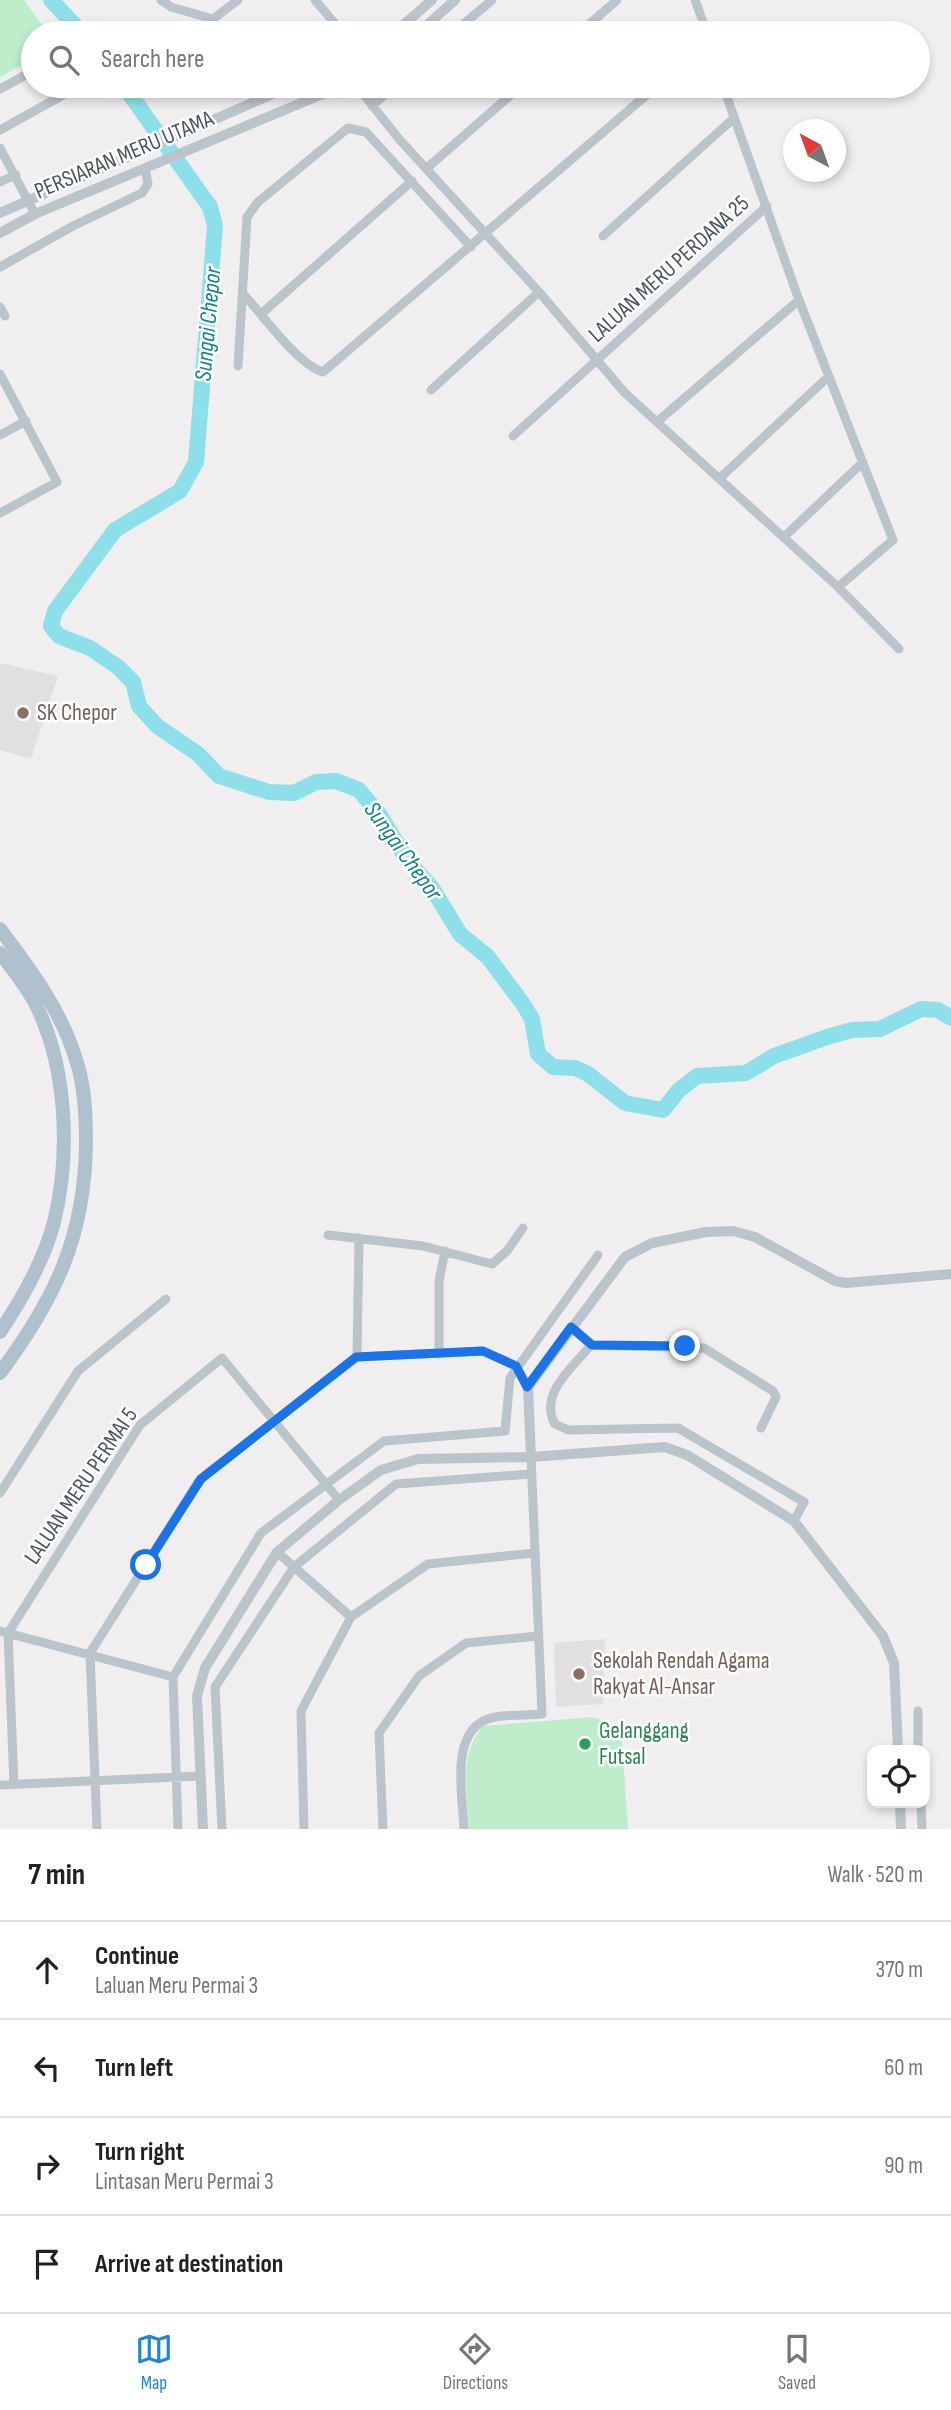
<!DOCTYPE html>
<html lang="en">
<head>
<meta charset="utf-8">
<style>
  :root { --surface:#fff; --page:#f6f6f6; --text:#222; --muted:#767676; --line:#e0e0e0; --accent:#1f85da }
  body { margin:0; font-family:"Sofia Sans Condensed",sans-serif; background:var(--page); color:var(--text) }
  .controls { position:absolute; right:21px; bottom:21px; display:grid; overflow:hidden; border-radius:14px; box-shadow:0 4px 10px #0003 }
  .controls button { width:63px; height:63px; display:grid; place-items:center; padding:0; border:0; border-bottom:2px solid var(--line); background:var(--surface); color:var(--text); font:35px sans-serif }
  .compass { position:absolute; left:783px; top:119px; width:63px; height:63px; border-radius:50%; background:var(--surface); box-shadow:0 4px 10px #0003; rotate:319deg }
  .stop { position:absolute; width:21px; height:21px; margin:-16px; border:5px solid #1a73e8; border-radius:50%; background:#fff }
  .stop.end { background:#1a73e8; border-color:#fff; box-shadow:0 2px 7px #0008 }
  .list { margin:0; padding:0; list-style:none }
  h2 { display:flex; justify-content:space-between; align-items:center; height:91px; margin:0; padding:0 28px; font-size:30px }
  h2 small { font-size:23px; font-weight:400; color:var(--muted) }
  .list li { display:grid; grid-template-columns:46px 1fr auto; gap:21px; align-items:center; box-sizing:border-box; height:98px; padding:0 28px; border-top:2px solid var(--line) }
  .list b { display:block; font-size:26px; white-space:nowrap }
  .list p { margin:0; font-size:23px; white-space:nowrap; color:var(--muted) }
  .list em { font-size:23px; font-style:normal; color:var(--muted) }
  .icon { flex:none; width:38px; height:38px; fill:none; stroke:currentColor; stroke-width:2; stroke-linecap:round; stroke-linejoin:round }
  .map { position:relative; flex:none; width:951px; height:1829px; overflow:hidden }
  .search { position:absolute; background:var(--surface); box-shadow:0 4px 10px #0003; left:21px; right:21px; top:21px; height:77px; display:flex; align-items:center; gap:18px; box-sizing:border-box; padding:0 24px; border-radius:38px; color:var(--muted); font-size:26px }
  .sheet { height:483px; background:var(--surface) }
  nav { display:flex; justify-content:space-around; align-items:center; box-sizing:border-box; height:98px; border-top:2px solid var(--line); background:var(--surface); font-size:19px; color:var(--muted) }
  nav a { display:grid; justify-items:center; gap:4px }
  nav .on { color:var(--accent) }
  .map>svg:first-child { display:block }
  .education { fill:#e2dfe0 }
  .green { fill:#beedcb }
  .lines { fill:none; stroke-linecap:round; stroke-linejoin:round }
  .river { stroke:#8de0e9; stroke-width:16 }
  .minor { stroke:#bac4cb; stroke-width:9 }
  .tertiary { stroke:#bac4cb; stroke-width:10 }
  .primary { stroke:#afc1cc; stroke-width:14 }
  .route { stroke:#1a73e8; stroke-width:9 }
  .education-dot { fill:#8d6e63; stroke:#fff; stroke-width:2.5 }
  .leisure-dot { fill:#2e9e5b; stroke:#fff; stroke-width:2.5 }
  .labels { text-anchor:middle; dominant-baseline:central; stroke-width:5; stroke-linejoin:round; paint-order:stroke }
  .street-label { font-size:23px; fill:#47545b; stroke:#fff }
  .education-label { font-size:23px; fill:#785e54; stroke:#fff; text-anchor:start }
  .leisure-label { font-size:23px; fill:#27864d; stroke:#fff; text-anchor:start }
  .water-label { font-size:24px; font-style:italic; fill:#11818e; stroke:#fff }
</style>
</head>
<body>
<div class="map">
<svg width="951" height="1829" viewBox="0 0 951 1829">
  <rect width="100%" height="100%" fill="#f1eeef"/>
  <path class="education" d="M0,663L58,676L31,759L0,750Z
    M605,1639L603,1704L556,1707L554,1643Z"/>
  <path class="green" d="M0,0H24L48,33H33V59L0,77Z
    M592,1717L606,1721L622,1739L628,1829H469C467,1792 458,1756 483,1726Z"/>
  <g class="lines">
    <path class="river" d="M51,0L82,33
      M124,86L210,207L215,226L196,462L180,491L115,530L55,611L51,626L59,636L90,648L118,667L133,682L139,706L157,726L198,754L219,776L269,792L294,793L316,782L336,781L359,790L379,814L407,860L432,888L460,934L488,957L523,1004L532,1019L538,1054L553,1067L575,1068L588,1074L625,1103L663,1110L679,1090L697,1076L746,1073L774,1056L827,1037L852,1030L880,1029L921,1009L938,1010L951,1018"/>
    <path class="minor" d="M161,0L171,7L213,19L238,0
      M315,0L343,33
      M695,0L707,33
      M453,33L492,0
      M579,33L617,0
      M357,86L399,139L539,292L624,392L838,587L899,649
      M723,86L799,300L893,540L838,587
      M0,89L33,71
      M372,106L394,86
      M0,130L79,86
      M0,148L35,214
      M427,168L521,86
      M0,182L16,175
      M603,236L734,118
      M0,267L73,226L142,193L148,184L145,168
      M244,295C263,315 297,364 323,372L657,86
      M0,307L5,316
      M261,314L412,181
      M238,366L247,217L258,202L348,128L366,132L471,247
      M0,374L57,482L0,513
      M431,390L539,292
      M658,421L799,300
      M0,435L26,421
      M513,436L767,206
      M720,478L829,376
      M784,537L863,462
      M328,1235L423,1246L492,1264L507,1251L523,1228
      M571,1327L591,1345L704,1348L773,1391L776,1397L761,1428
      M591,1345C574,1366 538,1394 555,1424L568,1430L678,1428L804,1502L794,1521
      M439,1354V1281L445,1251
      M357,1357L359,1238
      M0,1493L78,1371L166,1299
      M277,1552L351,1617
      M0,1631L173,1677
      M918,1750V1711
      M0,1785L200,1776
      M14,1785L8,1633L140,1425L222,1358L339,1500
      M921,1803L922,1829
      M97,1829L90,1653L200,1479L357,1357L483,1351L516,1366L528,1387
      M178,1829L173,1677L261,1533L384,1441L505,1431L510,1378L598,1255
      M222,1829L215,1687L294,1567L396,1484L531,1474
      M304,1829L301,1711L351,1617L428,1564L534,1553
      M383,1829L379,1733L419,1676L466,1643L538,1636
      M464,1829C463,1799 450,1739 483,1721C498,1713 526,1716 542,1714L531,1457"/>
    <path class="tertiary" d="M394,33L432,0
      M418,33L455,0
      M0,213L291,86
      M0,233L35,214L342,86
      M531,1457L528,1387L625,1257L652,1243L706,1232L733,1231L755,1237L835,1281L846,1283L951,1274
      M900,1803L901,1829
      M203,1829L197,1696L205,1668L277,1552L339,1500L381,1470L418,1459L531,1457L665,1447L687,1455L794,1521L883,1636L894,1663L898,1750"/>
    <path class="primary" d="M0,929C31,970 63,1013 77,1063C85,1088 86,1116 86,1143C85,1237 55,1299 0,1373
      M0,953C12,968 24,984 34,1001C67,1064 71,1153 54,1222C44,1261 22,1299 0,1332"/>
  </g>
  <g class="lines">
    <path class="route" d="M146,1565L201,1479L356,1357L483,1351L516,1366L527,1387L571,1327L592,1345L685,1346"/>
  </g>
  <g class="education-dot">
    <circle cx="23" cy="713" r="7"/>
    <circle cx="579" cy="1674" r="7"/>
  </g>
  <circle class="leisure-dot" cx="585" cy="1744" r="7"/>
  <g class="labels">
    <g class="street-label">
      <text transform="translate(124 155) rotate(-23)">PERSIARAN MERU UTAMA</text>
      <text transform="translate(669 269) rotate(-42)">LALUAN MERU PERDANA 25</text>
      <text transform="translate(81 1486) rotate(-56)">LALUAN MERU PERMAI 5</text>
    </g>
    <g class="education-label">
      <text x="37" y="713">SK Chepor</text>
      <text x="593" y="1661">Sekolah Rendah Agama<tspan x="593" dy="26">Rakyat Al-Ansar</tspan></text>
    </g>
    <g class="leisure-label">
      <text x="599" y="1731">Gelanggang<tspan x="599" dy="26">Futsal</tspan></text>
    </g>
    <g class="water-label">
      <text transform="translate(208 324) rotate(-85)">Sungai Chepor</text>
      <text transform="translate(403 851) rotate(54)">Sungai Chepor</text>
    </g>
  </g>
</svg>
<div class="controls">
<button><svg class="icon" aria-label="locate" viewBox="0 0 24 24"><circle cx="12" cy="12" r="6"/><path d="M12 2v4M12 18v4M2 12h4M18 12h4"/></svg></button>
</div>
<svg class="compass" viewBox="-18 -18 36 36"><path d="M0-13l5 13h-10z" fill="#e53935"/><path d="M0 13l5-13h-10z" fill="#767676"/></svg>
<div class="stop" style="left:146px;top:1565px"></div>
<div class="stop end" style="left:685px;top:1346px"></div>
<div class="search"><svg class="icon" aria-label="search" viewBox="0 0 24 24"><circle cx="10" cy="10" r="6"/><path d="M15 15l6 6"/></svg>Search here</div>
</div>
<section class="sheet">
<h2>7 min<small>Walk · 520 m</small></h2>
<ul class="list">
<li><svg class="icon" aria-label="ahead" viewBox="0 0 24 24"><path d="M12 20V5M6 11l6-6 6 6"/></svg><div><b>Continue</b><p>Laluan Meru Permai 3</p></div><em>370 m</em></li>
<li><svg class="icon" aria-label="left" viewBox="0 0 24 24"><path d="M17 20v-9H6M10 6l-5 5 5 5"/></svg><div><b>Turn left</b></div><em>60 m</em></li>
<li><svg class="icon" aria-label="right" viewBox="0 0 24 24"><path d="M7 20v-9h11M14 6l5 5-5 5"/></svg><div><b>Turn right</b><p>Lintasan Meru Permai 3</p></div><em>90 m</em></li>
<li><svg class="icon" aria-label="arrive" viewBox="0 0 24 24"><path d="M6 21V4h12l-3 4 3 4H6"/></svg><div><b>Arrive at destination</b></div></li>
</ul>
</section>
<nav>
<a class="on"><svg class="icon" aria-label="map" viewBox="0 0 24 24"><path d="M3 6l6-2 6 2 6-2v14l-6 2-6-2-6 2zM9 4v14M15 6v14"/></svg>Map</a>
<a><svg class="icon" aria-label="directions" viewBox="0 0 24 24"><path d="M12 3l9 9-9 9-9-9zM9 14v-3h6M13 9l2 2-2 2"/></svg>Directions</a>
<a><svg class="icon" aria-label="saved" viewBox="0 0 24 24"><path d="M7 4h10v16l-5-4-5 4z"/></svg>Saved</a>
</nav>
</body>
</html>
